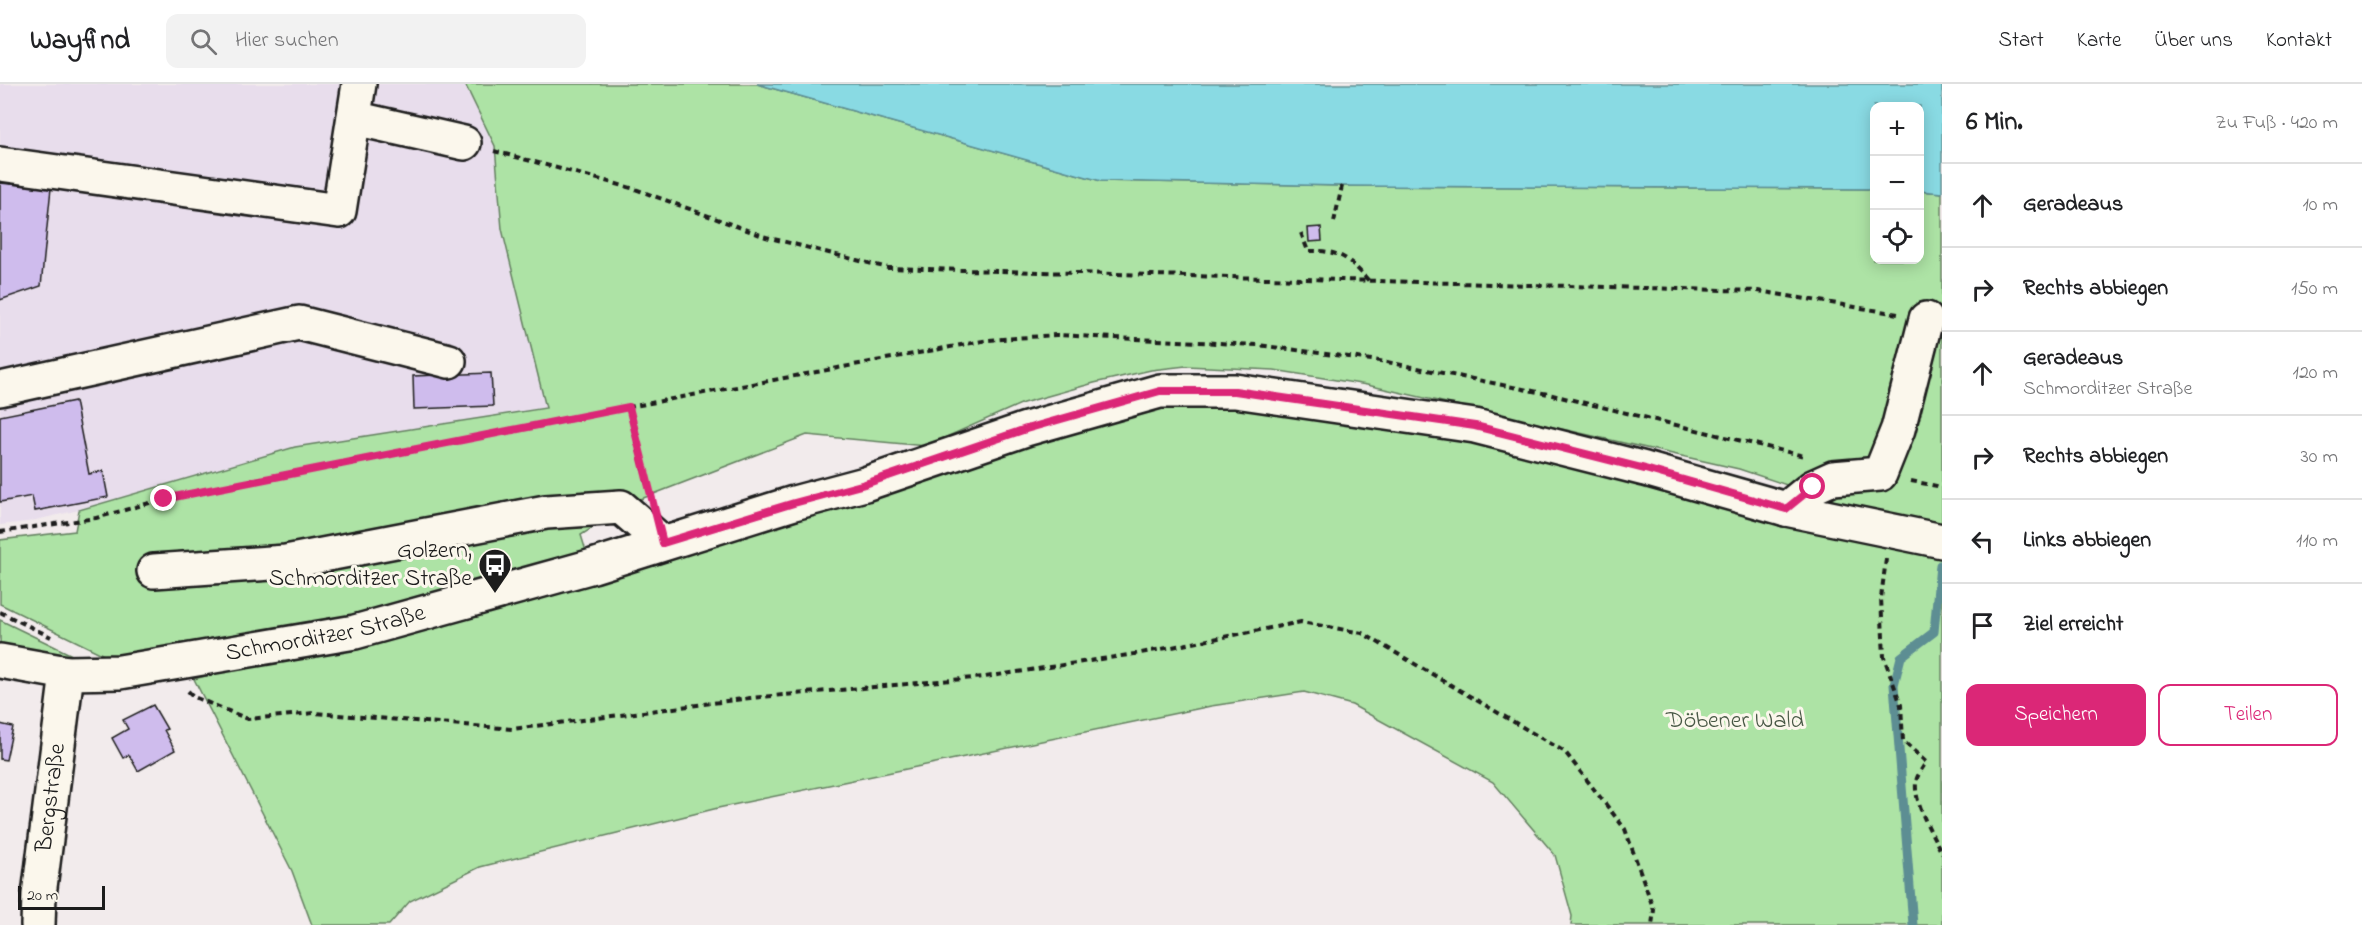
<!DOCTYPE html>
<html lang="de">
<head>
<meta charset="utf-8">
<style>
  :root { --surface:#fff; --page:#f2f2f2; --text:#202124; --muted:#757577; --line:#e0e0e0; --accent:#db2777 }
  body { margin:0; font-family:"Indie Flower",sans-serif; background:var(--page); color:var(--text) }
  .controls { position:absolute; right:18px; top:18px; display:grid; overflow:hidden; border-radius:12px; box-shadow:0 3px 15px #0003 }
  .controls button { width:54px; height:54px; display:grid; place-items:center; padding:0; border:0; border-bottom:2px solid var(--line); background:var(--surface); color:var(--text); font:30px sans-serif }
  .scale { position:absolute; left:18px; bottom:15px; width:87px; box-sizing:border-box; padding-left:6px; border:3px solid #1c1c1c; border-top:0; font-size:16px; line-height:21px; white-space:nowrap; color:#1c1c1c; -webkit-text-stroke:4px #fbf7ec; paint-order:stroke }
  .stop { position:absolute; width:18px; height:18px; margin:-14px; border:4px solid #db2777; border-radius:50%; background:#fff }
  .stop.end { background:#db2777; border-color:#fff; box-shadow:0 2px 6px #0008 }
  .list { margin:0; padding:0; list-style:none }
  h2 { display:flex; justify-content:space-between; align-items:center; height:78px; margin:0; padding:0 24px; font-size:26px }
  h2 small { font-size:20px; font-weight:400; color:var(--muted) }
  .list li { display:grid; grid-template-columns:39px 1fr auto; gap:18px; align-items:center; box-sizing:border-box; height:84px; padding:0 24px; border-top:2px solid var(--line) }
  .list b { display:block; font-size:22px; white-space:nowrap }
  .list p { margin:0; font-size:20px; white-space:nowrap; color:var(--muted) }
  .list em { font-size:20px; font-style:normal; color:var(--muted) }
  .actions { display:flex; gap:12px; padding:18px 24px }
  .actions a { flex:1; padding:14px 0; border:2px solid var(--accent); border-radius:12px; text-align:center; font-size:21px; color:var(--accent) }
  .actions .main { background:var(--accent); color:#fff }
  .icon { flex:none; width:33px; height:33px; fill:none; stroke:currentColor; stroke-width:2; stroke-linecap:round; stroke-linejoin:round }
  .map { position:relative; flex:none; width:1942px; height:841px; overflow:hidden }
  header { display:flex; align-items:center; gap:36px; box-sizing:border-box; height:84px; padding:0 30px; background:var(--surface); border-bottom:2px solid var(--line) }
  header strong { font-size:28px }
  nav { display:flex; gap:33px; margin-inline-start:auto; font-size:21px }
  .search { width:420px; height:54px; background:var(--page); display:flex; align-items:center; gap:15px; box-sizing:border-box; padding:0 21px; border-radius:12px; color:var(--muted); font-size:22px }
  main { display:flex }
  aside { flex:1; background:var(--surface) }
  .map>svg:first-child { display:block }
  .built { fill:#e8ddec }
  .green { fill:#ade3a5; stroke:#648060; stroke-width:1.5 }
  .water { fill:#89dae3; stroke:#5d8e93; stroke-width:1.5 }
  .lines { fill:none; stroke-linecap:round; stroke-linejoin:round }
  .stream { stroke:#5d8e93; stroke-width:9 }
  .building { fill:#cfbced; stroke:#1c1c1c; stroke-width:1.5 }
  .minor-casing { stroke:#1c1c1c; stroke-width:38 }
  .major-casing { stroke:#1c1c1c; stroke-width:38 }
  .path { stroke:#1c1c1c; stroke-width:4; stroke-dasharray:6 4.5; stroke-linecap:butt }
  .minor { stroke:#fbf7ec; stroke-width:33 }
  .major { stroke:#fbf7ec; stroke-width:33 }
  .route { stroke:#db2777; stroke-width:8 }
  .labels { text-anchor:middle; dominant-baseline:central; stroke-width:6; stroke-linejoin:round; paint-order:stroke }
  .poi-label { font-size:24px; fill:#1c1c1c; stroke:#fbf7ec; text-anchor:end }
  .street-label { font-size:24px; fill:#1c1c1c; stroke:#fbf7ec }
  .park-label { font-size:24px; fill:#485845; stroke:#fbf7ec }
</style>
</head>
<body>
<header>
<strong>Wayfind</strong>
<div class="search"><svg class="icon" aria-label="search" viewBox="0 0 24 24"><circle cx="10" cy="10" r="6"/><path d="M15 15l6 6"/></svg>Hier suchen</div>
<nav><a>Start</a><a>Karte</a><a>Über uns</a><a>Kontakt</a></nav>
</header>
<main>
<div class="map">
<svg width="1942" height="841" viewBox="0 0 1942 841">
  <rect width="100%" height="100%" fill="#f2ebec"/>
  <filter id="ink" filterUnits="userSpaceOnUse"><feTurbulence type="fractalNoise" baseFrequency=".0167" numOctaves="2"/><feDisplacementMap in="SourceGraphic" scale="12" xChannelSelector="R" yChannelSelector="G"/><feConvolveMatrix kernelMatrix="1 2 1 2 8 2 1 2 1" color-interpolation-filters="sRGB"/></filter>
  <g filter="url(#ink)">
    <path class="built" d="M0,0H465L495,62L502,145L547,324L295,363L79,426L27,438L0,441Z"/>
    <path class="green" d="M465,0H757L1101,97L1342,102L1874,105V176H1920V107L1942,109V440L1841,419L1739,385L1367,301L1274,286L1186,282L1151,286L1094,299L1023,319L926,362L807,351L633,418L581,451L586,467L348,533L136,571H104L0,520V456L75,447L79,426L295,363L546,324L502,145L495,62Z
      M1215,318L1510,362L1832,452L1942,473V841H1571L1572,832L1555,771L1493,698L1352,621L1304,608L1211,622L718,724L480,783L410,817L389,841H312L292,787L194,595L724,459L1147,323Z
      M0,536L74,572L51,573L0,562Z"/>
    <path class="water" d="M757,0H1942V109L1920,107V22H1874V105L1342,102L1101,97Z"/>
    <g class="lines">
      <path class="stream" d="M1913,841L1894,601L1901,573L1934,548L1940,481"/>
    </g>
    <path class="building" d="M0,99L51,104L41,202L0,216Z
      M1321,143L1322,157L1309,158L1308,144Z
      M491,289L493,322L414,325L413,292Z
      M75,317L89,390L103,387L108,413L35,427L32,412L0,418V332Z
      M153,621L167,645L164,646L175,666L138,687L129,671L123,674L112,654L128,645L123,636Z
      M0,640L13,643L6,676L0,675Z"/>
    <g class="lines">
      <defs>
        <g id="minor">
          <path d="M354,34L464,59"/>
          <path d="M0,80L339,127L359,0"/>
          <path d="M0,305L299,239L449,277"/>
          <path d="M1786,425L1813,403L1833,394L1880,390L1898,345L1926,235"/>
          <path d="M154,487L286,478L546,428L621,423L663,459"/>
          <path id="s1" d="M38,841L39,811L67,589"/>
        </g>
        <g id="major">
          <path id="s2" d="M0,577L67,589L120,588L355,548L593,482L794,419L865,400L1026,345L1160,307H1235L1475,342L1645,385L1786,425L1942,457"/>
        </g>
      </defs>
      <use href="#minor" class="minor-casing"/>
      <use href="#major" class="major-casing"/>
      <path class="path" d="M494,67L635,105L766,153L888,184L1758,207L1898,230
        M1334,138L1342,102
        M1301,149L1308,167C1341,166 1348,174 1369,197
        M629,323L649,406
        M1911,397L1942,403
        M0,448L96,434L164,415L629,323L988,256L1056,251L1258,261L1387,278L1548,310L1804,372
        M1886,475L1881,514L1884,573L1901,621L1903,657L1926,678C1923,684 1916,692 1916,699C1914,720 1933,752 1942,769
        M0,528L51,553
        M188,607L194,613L248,635L314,629L513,645L750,614L985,593L1141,569L1301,538L1362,549L1565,668L1625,745L1654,826L1652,841"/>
      <use href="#minor" class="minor"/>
      <use href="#major" class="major"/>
    </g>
  </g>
  <g class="lines" filter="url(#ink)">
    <path class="route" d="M164,415L629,323L663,459L794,419L865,400L1026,345L1160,307H1235L1475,342L1645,385L1786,425L1813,403"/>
  </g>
  <defs>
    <symbol id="bus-pin" viewBox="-11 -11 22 30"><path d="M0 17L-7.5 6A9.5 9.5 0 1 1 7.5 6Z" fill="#1c1c1c" stroke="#fbf7ec"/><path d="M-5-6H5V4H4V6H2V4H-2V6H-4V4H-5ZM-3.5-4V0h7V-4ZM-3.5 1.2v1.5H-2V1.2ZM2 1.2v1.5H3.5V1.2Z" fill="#fff"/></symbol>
  </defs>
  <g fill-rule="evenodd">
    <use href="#bus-pin" x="476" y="462" width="38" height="52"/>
  </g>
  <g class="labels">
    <g class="poi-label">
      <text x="472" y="467">Golzern,<tspan x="472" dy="28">Schmorditzer Straße</tspan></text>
    </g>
    <g class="street-label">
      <text stroke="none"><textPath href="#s2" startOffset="330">Schmorditzer Straße</textPath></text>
      <text stroke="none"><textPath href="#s1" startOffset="128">Bergstraße</textPath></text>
    </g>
    <g class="park-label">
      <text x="1735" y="637">Döbener Wald</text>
    </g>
  </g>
</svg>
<div class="controls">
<button>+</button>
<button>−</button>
<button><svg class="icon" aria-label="locate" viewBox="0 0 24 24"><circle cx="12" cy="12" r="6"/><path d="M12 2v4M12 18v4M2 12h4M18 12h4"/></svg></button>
</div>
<div class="scale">20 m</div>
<div class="stop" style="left:1813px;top:403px"></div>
<div class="stop end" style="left:164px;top:415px"></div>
</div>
<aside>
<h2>6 Min.<small>Zu Fuß · 420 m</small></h2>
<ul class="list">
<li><svg class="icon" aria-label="ahead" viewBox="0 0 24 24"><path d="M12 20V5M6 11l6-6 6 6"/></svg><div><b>Geradeaus</b></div><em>10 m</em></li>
<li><svg class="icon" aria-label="right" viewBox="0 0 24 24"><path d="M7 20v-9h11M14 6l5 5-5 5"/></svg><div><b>Rechts abbiegen</b></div><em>150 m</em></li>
<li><svg class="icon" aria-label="ahead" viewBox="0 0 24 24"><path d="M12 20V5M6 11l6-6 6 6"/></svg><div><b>Geradeaus</b><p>Schmorditzer Straße</p></div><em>120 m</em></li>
<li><svg class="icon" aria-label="right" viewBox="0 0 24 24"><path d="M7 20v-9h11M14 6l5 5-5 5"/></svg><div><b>Rechts abbiegen</b></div><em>30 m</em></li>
<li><svg class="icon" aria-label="left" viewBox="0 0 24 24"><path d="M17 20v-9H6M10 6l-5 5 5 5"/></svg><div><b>Links abbiegen</b></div><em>110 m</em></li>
<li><svg class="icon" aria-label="arrive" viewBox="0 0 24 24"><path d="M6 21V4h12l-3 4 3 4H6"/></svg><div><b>Ziel erreicht</b></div></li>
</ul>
<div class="actions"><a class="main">Speichern</a><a>Teilen</a></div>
</aside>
</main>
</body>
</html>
